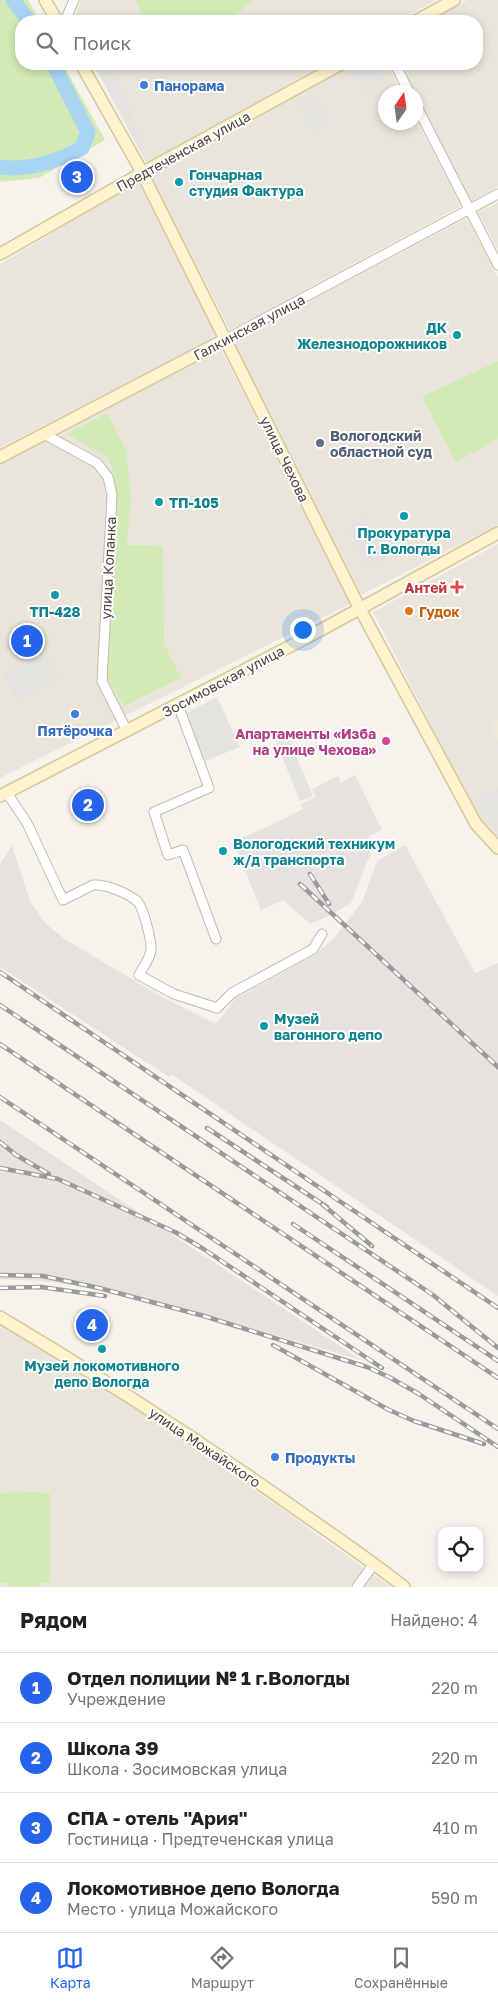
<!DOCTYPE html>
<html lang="ru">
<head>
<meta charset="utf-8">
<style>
  :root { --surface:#fff; --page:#f6f6f6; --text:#202124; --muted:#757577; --line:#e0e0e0; --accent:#2563eb }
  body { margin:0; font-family:"Golos Text",sans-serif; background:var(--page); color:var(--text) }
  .controls { position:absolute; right:15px; bottom:15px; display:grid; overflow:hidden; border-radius:10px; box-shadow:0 2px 8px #0003 }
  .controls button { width:45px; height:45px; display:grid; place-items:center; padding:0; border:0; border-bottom:1px solid var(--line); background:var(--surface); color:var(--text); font:25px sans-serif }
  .compass { position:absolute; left:378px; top:85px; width:45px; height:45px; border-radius:50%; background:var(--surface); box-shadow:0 2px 8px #0003; rotate:13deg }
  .you { position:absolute; left:302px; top:629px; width:18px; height:18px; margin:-12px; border:4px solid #fff; border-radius:50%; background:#1a73e8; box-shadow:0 0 0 8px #1a73e833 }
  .badge { display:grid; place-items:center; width:32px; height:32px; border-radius:50%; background:var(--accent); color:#fff; font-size:16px; font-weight:700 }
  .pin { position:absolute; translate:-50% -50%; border:2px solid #fff; box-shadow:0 1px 5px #0006 }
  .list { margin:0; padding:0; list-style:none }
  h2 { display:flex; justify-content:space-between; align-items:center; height:65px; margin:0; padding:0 20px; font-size:21px }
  h2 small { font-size:16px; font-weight:400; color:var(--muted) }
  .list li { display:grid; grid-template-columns:32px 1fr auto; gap:15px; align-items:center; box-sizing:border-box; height:70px; padding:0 20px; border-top:1px solid var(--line) }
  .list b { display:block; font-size:19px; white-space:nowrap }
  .list p { margin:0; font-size:16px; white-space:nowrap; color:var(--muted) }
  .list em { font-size:16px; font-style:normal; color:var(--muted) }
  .icon { flex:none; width:28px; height:28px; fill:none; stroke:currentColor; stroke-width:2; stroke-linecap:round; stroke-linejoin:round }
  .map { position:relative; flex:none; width:498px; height:1587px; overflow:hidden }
  .search { position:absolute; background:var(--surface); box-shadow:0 2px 8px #0003; left:15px; right:15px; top:15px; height:55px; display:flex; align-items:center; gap:12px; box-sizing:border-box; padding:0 18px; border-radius:20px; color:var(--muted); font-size:19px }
  .sheet { height:345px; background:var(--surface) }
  nav { display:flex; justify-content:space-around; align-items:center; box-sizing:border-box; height:70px; border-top:1px solid var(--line); background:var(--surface); font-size:14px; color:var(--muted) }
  nav a { display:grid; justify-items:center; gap:2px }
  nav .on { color:var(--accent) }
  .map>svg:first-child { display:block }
  .residential { fill:#eae5da }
  .industrial { fill:#e6e2dd }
  .education { fill:#efe8d6 }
  .green { fill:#d2eab5 }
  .parking { fill:#e5e3e0 }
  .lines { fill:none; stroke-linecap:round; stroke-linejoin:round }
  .river { stroke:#a9d4f2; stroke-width:15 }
  .street-casing { stroke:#c2bbae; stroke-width:11 }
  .secondary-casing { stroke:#d6c79b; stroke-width:14 }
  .street { stroke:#fff; stroke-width:9 }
  .secondary { stroke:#fff3cd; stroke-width:11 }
  .rail-casing { stroke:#9a9a9a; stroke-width:4.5 }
  .rail { stroke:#fff; stroke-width:2.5; stroke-dasharray:8; stroke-linecap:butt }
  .shop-dot { fill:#3f7fe0; stroke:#fff; stroke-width:2 }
  .culture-dot { fill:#0f9aa8; stroke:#fff; stroke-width:2 }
  .service-dot { fill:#5c6f8a; stroke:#fff; stroke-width:2 }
  .health-dot { fill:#e0444e; stroke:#fff; stroke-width:2 }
  .food-dot { fill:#e8710a; stroke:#fff; stroke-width:2 }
  .hotel-dot { fill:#d1479c; stroke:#fff; stroke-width:2 }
  .labels { text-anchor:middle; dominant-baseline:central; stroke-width:4; stroke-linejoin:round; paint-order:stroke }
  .shop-label { font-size:14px; font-weight:bold; fill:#366cbe; stroke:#fff; text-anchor:start }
  .street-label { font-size:14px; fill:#4b4439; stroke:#fff }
  .culture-label { font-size:14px; font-weight:bold; fill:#0d838f; stroke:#fff; text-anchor:start }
  .service-label { font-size:14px; font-weight:bold; fill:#4e5e75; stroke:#fff; text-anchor:start }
  .health-label { font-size:14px; font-weight:bold; fill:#be3a42; stroke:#fff; text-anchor:end }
  .food-label { font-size:14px; font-weight:bold; fill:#c56008; stroke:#fff; text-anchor:start }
  .hotel-label { font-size:14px; font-weight:bold; fill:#b23c85; stroke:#fff; text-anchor:end }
</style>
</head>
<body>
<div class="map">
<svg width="498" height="1587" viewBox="0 0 498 1587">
  <rect width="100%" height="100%" fill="#f6f3ec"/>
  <path class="residential" d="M81,0H436L399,21H73Z
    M467,0H498V187L470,202L416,96V92H414L399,64H477V21H430Z
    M94,64H324L147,164Z
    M356,64H387L402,92H386V122H416V119L461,206L230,330L150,176Z
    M138,182L217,336L0,448V264Z
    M498,202V250L478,212Z
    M467,218L498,277V525L361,595L233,341Z
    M221,349L350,604L0,778V464Z
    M498,544V837L488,831L476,813L373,612Z
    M0,1314L206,1455L391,1587H0Z"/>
  <path class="industrial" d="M355,775L382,830L369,836L368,846L371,855L367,862L351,903L333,914L310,924L283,900L261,910L233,841L265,828L303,809L301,804L316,797L312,789L338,776L341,783Z
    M12,845L30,901L46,924L66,940L166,999L216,1024L236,998L316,954L334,938L362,902L377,861L405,845L475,973L498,963V1296L171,1074L169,1077L0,967V864Z
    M0,1120L361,1360L204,1315L100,1289L42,1281L0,1279Z"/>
  <path class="education" d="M498,718V740L489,723Z"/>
  <path class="green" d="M0,0H28L40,21H21V64H63L105,140L39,178L0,182Z
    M135,0H255L226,21H150L141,13Z
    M498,361V439L456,462L422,397Z
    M107,413L126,450L131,496L127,545L163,546L164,644L181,678L124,706L107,679L117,494L113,470L107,457L67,434Z
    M37,1492L50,1494V1583H41L40,1587H7V1583H0V1493Z"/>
  <path class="parking" d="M102,64H109L131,110L133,121L143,140L140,151L95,67Z
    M370,64H376L385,81L364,92L353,73Z
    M314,94L330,122L313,131L297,103Z
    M366,517L389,560L369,570L347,528Z
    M47,652L60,678L16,701L3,674Z
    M217,697L240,747L205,761L186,713Z
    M286,732L313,796L300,801L274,737Z
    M498,788V830L496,831L477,799Z"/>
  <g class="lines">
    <path class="river" d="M13,0L29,21
      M0,167C29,171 56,162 82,148L88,132L53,64"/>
    <defs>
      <path id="street" d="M65,21L74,0
        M395,64L409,92
        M416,105L498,265
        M226,339L498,194
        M44,434L97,463L108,477L112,495L102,681L127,731
        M178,705L209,788L154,812L168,855L183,850L216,939
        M7,793L27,823L63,900L93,885C106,884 127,893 137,901C143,906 152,942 151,950C150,959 143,967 139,975L174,994L217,1008L232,993L313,949L322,934
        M357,1587L374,1564"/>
      <path id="secondary" d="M45,0L57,21
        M416,21L454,0
        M81,64L138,165L360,609L476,824L498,848
        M0,254L149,169L341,64
        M0,457L226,339
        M0,796L308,637L498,533
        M0,1317C101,1377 200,1441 296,1509C333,1535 369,1559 404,1587"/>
    </defs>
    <use href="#street" class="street-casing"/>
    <use href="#secondary" class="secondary-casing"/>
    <use href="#street" class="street"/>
    <use href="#secondary" class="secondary"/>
    <defs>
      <path id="rail" d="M310,874L329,904
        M300,884L498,1067
        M0,972L498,1308
        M0,1005L433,1295L498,1348
        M0,1044L498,1378
        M0,1097L498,1429
        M207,1128L327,1207
        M0,1142L16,1155L49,1174
        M0,1168L58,1179L175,1232L202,1248L382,1368
        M322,1204L372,1246
        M293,1224L498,1361
        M0,1275L43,1276L99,1288L204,1316L367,1367L389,1377L419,1394L498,1447
        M0,1288L41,1287L105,1296
        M273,1345L389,1410L414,1421L484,1444"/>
    </defs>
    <use href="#rail" class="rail-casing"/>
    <use href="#rail" class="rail"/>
  </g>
  <g class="shop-dot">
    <circle cx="144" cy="85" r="5"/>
    <circle cx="75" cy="714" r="5"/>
    <circle cx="275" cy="1457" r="5"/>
  </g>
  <g class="culture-dot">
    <circle cx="179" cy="182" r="5"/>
    <circle cx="457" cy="335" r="5"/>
    <circle cx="159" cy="502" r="5"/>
    <circle cx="404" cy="516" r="5"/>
    <circle cx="55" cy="595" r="5"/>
    <circle cx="223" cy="851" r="5"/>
    <circle cx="264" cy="1026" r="5"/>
    <circle cx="102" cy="1349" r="5"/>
  </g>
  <circle class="service-dot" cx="320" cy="443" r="5"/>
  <path class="health-dot" d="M454.5 579.5h5v5h5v5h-5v5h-5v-5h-5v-5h5z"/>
  <circle class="food-dot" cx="409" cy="611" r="5"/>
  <circle class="hotel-dot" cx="386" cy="741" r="5"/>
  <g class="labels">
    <g class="shop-label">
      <text x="154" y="85">Панорама</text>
      <text x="75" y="730" text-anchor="middle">Пятёрочка</text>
      <text x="285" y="1457">Продукты</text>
    </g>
    <g class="street-label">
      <text transform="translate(183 151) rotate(-29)">Предтеченская улица</text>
      <text transform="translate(249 327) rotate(-28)">Галкинская улица</text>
      <text transform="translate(285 459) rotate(64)">улица Чехова</text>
      <text transform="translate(108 568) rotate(-87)">улица Копанка</text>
      <text transform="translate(223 681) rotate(-28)">Зосимовская улица</text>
      <text transform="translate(205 1447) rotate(34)">улица Можайского</text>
    </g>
    <g class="culture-label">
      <text x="189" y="174">Гончарная<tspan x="189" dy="16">студия Фактура</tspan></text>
      <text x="447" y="327" text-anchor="end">ДК<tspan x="447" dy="16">Железнодорожников</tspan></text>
      <text x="169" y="502">ТП-105</text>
      <text x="404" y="532" text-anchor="middle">Прокуратура<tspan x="404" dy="16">г. Вологды</tspan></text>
      <text x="55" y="611" text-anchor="middle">ТП-428</text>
      <text x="233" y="843">Вологодский техникум<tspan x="233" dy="16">ж/д транспорта</tspan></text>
      <text x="274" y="1018">Музей<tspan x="274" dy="16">вагонного депо</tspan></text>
      <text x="102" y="1365" text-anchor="middle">Музей локомотивного<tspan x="102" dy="16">депо Вологда</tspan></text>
    </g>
    <g class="service-label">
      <text x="330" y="435">Вологодский<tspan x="330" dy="16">областной суд</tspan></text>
    </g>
    <g class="health-label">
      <text x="447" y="587">Антей</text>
    </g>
    <g class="food-label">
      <text x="419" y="611">Гудок</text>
    </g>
    <g class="hotel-label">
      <text x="376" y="733">Апартаменты «Изба<tspan x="376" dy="16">на улице Чехова»</tspan></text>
    </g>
  </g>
</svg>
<div class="controls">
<button><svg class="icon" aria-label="locate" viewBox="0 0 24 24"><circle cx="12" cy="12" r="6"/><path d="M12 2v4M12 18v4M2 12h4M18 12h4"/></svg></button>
</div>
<svg class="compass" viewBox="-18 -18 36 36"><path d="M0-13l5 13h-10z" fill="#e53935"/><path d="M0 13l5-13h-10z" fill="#757577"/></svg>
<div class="you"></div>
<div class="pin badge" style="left:27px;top:641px">1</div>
<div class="pin badge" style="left:88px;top:805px">2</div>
<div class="pin badge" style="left:77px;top:177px">3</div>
<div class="pin badge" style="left:92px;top:1325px">4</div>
<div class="search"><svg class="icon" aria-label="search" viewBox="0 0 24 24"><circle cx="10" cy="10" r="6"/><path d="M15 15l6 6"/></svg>Поиск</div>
</div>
<section class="sheet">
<h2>Рядом<small>Найдено: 4</small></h2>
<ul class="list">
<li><span class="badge">1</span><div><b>Отдел полиции № 1 г.Вологды</b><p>Учреждение</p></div><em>220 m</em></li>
<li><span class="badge">2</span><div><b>Школа 39</b><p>Школа · Зосимовская улица</p></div><em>220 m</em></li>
<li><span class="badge">3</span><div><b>СПА - отель &quot;Ария&quot;</b><p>Гостиница · Предтеченская улица</p></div><em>410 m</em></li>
<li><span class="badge">4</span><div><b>Локомотивное депо Вологда</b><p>Место · улица Можайского</p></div><em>590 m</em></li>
</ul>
</section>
<nav>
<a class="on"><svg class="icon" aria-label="map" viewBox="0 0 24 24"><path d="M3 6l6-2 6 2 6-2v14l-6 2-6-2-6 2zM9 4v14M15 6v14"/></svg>Карта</a>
<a><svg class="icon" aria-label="directions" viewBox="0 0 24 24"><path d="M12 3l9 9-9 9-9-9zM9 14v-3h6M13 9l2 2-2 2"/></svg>Маршрут</a>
<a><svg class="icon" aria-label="saved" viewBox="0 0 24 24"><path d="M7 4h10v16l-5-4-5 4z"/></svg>Сохранённые</a>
</nav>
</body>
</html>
